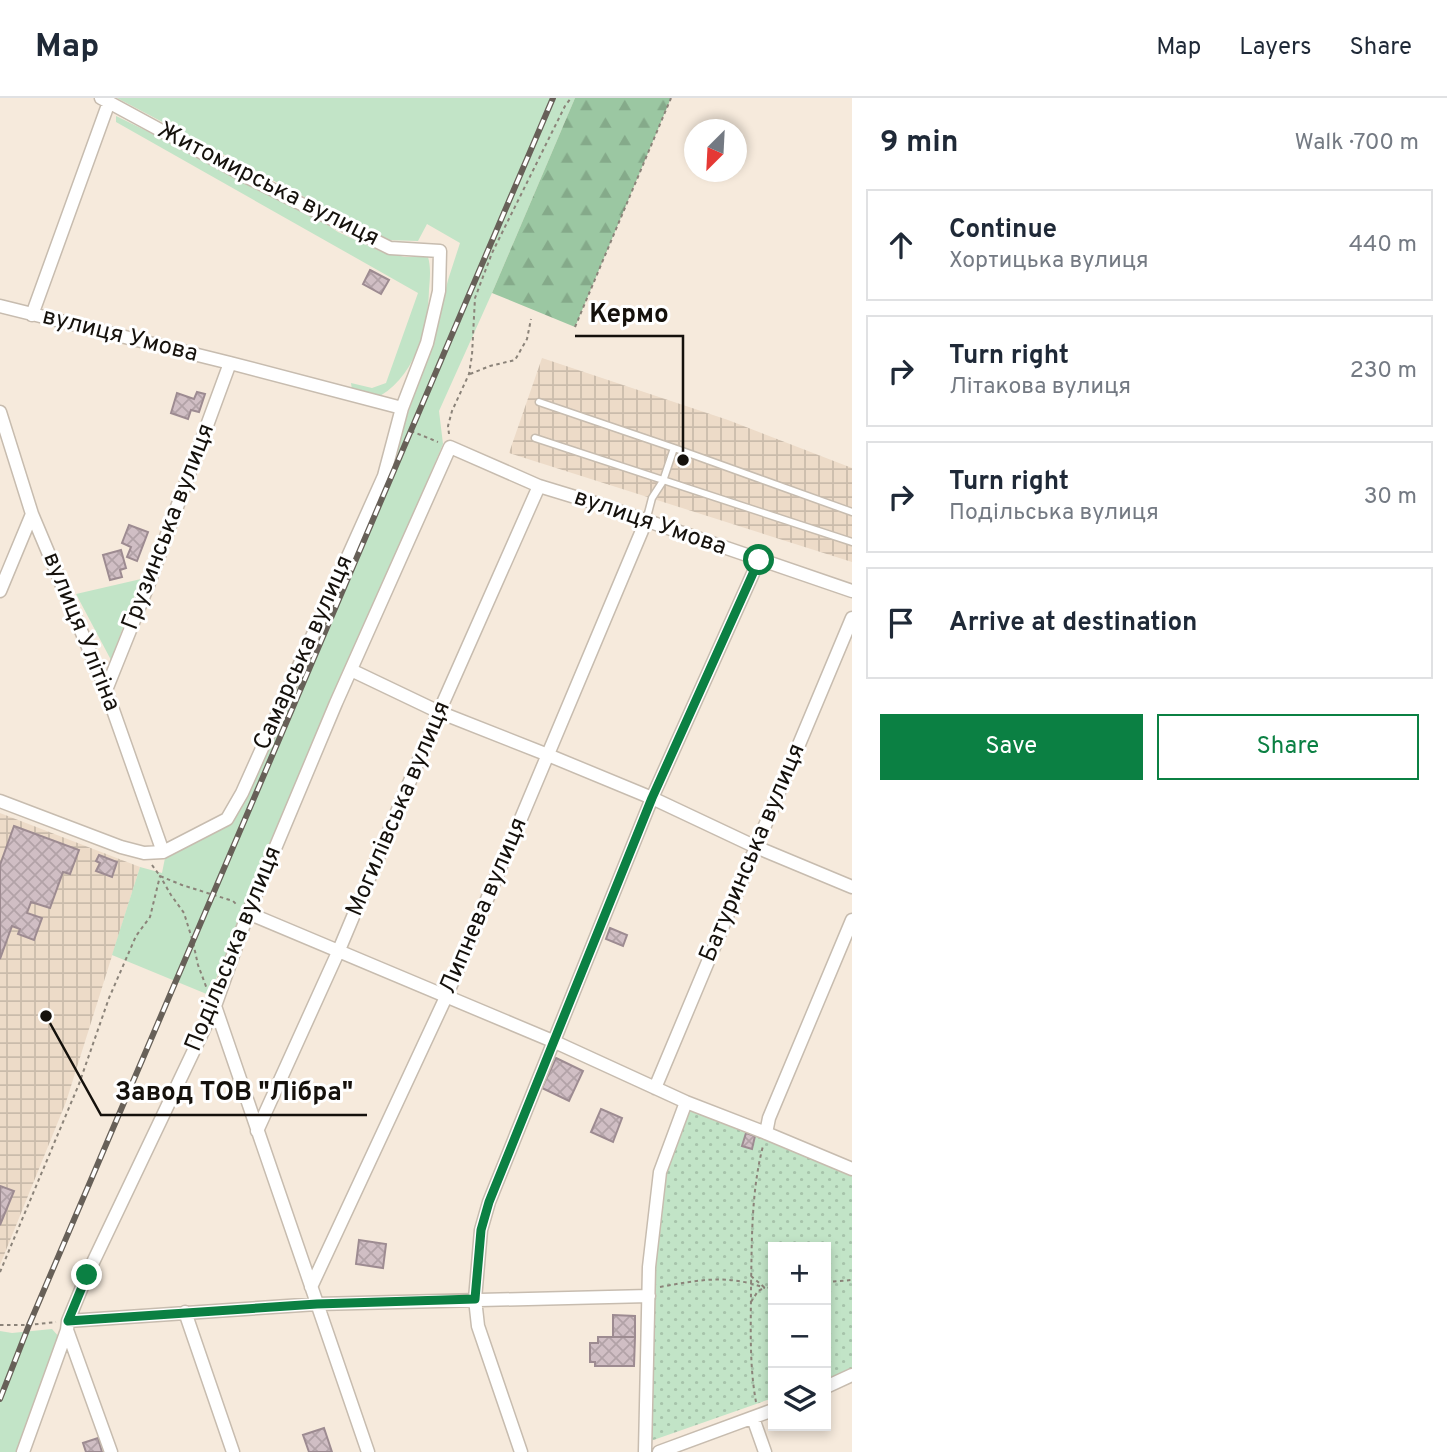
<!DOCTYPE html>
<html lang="en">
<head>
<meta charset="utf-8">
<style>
  :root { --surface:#fff; --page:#f2f2f3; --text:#1f2937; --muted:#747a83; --line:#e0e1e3; --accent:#0b8043 }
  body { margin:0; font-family:Overpass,sans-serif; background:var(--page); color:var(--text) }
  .controls { position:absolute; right:21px; bottom:21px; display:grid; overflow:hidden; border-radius:0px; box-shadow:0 4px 10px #0003 }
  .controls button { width:63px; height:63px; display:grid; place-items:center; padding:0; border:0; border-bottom:2px solid var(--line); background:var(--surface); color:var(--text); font:35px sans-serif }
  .compass { position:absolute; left:684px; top:21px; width:63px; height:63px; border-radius:50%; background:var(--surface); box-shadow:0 4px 10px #0003; rotate:204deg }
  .stop { position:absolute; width:21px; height:21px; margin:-16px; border:5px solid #0b8043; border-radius:50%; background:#fff }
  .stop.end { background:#0b8043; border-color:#fff; box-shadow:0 2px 7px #0008 }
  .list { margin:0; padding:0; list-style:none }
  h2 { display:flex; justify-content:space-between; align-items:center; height:91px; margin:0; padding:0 28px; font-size:30px }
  h2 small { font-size:23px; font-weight:400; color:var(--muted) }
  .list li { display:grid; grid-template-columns:46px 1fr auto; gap:21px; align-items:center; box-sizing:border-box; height:112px; margin:0 14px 14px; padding:0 14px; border:2px solid var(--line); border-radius:0px }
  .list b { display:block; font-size:26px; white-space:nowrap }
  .list p { margin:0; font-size:23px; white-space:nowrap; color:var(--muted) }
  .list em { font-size:23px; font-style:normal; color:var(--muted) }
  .actions { display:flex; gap:14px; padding:21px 28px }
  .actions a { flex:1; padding:16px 0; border:2px solid var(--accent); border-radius:0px; text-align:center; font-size:24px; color:var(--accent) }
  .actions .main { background:var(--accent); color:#fff }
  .icon { flex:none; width:38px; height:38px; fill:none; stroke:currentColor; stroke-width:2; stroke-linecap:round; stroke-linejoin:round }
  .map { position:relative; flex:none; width:852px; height:1354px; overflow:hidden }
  header { display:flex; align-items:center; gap:42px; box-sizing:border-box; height:98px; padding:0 35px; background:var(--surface); border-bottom:2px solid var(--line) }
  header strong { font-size:33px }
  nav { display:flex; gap:38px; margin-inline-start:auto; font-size:24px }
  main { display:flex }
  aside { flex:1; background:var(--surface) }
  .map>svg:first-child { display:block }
  .industrial { fill:url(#industrial-grid) }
  .green { fill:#c2e4c7 }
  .forest { fill:url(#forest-firs) }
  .park { fill:url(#park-dots) }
  .building { fill:url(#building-cross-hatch); stroke:#9d8b91; stroke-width:2 }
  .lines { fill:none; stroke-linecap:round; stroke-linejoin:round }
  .lane-casing { stroke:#c7bcaf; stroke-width:9 }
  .street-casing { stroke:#c7bcaf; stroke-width:15 }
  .path { stroke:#8b8379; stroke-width:2; stroke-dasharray:3.5 3.5; stroke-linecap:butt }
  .lane { stroke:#fff; stroke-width:6 }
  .street { stroke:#fff; stroke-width:12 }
  .rail-casing { stroke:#676058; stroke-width:6 }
  .rail { stroke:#fff; stroke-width:3.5; stroke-dasharray:10; stroke-linecap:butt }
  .route { stroke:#0b8043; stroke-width:9 }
  .labels { text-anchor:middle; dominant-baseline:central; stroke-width:6; stroke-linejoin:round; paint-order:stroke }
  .street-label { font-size:24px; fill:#15110c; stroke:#fff }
  .leader { fill:none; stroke:#15110c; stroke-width:2.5 }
  .callout-dot { fill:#15110c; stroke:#fff; stroke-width:2.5 }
  .callout-label { font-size:26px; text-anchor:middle; font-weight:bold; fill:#15110c; stroke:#fff; stroke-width:6; stroke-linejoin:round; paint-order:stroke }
</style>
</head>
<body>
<header>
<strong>Map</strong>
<nav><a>Map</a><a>Layers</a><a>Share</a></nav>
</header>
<main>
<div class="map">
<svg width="852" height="1354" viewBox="0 0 852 1354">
  <defs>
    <pattern id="industrial-grid" width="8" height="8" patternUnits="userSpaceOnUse" patternTransform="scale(1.75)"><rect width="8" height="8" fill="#eddbc8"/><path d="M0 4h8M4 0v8" fill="none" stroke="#cabbab"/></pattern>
    <pattern id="forest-firs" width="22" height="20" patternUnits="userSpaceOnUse" patternTransform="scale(1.75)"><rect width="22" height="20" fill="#9bc7a2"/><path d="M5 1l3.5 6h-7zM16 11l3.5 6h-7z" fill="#85aa8a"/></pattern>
    <pattern id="park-dots" width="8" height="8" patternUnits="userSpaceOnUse" patternTransform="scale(1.75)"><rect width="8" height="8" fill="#c2e4c7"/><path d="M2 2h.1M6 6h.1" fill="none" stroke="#a6c3aa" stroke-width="1.8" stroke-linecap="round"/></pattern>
    <pattern id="building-cross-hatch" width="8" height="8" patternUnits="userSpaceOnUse" patternTransform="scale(1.75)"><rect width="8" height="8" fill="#d0bec4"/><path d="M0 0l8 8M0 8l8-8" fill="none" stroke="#b2a2a7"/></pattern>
  </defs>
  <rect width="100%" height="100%" fill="#f6eadc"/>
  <path class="industrial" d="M542,260L728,322L852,370V464L509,355Z
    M0,715L140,769L66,1004L0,1167Z"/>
  <path class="green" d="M117,0H575L492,195L439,313L443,346L209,897L112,857L140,769L162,775L165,760L219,733L242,707L403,329L432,247L448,182L460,145L427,126L418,143L386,142Z
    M116,18L184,51L232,78L279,98L305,112L338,134L382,154L405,159H428C431,169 430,180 429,192C428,231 414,283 374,301L352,292L351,285L372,290L386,285L418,195L116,24Z
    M141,481L111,562L76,496Z
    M52,1231L60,1240L19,1354H0V1233L12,1235Z"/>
  <path class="forest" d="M575,0H671L575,229L492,195Z"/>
  <path class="park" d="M688,1008L852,1078V1272L826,1282V1149H773V1300L642,1346L652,1198L663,1075Z"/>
  <path class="building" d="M370,172L389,182L381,196L363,186Z
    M197,294L205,296L199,314L191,312L188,321L171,315L177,295L194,301Z
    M129,427L148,434L137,463L127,459L131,449L122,445Z
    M121,452L126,470L120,472L122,479L110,482L103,457Z
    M14,728L79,752L70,776L63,774L50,810L31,804L27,815L42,820L34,842L18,836L20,831L12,828L0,861V767Z
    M99,757L117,764L112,779L96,773L100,765L96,763Z
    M610,830L627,837L623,848L606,841Z
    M556,960L583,973L569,1003L542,990Z
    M601,1011L622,1020L613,1044L591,1034Z
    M746,1035L755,1038L752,1051L742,1048Z
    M0,1088L14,1093L0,1127Z
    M359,1142L386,1146L383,1170L356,1166Z
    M613,1217L635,1218V1239H613Z
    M598,1239H635L634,1268H595V1264H590V1245H598Z
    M324,1330L332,1354H309L303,1337Z
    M98,1340L102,1354H86L83,1345Z"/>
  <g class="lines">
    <defs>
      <path id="lane" d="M539,304L674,350L852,414
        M535,340L852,444
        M646,423L652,400L663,383L674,350"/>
      <path id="street" d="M0,208L230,265L402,310
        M32,217L109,4
        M0,314L32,416L106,592L163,754
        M0,493L32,416
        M351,572L439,614L548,657L652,700L756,749L852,789
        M106,592L149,485L230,265
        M0,703L121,749L144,755L163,754L227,721L242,695L384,378L402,310L427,245L439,193L440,153L390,150L245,78L101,0
        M248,815L555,944L686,1004L766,1035L852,1071
        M215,908L368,1354
        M655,990L852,520
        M257,1033L339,852L439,614L539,388
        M766,1035L769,1020L852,822
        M311,1189L446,899L646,423
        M185,1214L233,1354
        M68,1223L317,1206L649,1198
        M67,1232L111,1354
        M826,1289L852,1277
        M753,1320L765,1354
        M23,1354L67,1232L68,1223L87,1177L215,908L248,815L336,605L450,349L539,388L598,406L852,493
        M521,1354L478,1228L475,1201L481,1132L489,1104L652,700L759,462
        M645,1354L649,1169L660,1074L686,1004
        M659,1354L773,1312"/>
    </defs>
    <use href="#lane" class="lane-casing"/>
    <use href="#street" class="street-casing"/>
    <path class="path" d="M575,229L671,0
      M470,276L490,268L515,262L527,241L531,221
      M411,333L438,344
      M449,336L448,328L452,313L469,276L472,257L475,200L492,155L565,8L571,0
      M152,767L160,778L182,787L233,803L237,807
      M0,1174L79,986L109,900L136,838L150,819L160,778L171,797L184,815L193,844L198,867L207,891
      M751,1178L765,1190L773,1189
      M826,1184L852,1182
      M660,1189C698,1182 727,1176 765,1190
      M751,1204L758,1193L764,1190
      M0,1227H29L56,1224
      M756,1304C749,1266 751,1227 751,1189C752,1142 751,1094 763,1048"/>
    <use href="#lane" class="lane"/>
    <use href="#street" class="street"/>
    <defs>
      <path id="rail" d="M0,1301L29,1227L553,0"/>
    </defs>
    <use href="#rail" class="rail-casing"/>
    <use href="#rail" class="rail"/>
  </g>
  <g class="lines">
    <path class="route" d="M87,1177L68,1223L317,1206L475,1201L481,1132L489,1104L652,700L759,462"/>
  </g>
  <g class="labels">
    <g class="street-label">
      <text transform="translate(268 87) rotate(27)">Житомирська вулиця</text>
      <text transform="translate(120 238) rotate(14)">вулиця Умова</text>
      <text transform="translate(650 425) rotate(19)">вулиця Умова</text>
      <text transform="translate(169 429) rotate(-69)">Грузинська вулиця</text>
      <text transform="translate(81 534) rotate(68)">вулиця Улітіна</text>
      <text transform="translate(304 555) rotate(-66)">Самарська вулиця</text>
      <text transform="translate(399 711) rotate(-67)">Могилівська вулиця</text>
      <text transform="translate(753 755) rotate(-67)">Батуринська вулиця</text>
      <text transform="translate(484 808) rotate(-67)">Липнева вулиця</text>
      <text transform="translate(234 851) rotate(-68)">Подільська вулиця</text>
    </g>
  </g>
  <path class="leader" d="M683 362L683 238H575M46 918L101 1017H367"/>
  <g class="callout-dot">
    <circle cx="683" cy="362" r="7"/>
    <circle cx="46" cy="918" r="7"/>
  </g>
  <g class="callout-label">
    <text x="629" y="224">Кермо</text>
    <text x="234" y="1002">Завод ТОВ "Лібра"</text>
  </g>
</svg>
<div class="controls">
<button>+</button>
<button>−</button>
<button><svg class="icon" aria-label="layers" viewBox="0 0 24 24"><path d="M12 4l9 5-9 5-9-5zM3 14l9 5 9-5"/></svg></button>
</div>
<svg class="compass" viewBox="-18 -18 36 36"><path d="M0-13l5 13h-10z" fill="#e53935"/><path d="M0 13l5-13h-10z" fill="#747a83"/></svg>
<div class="stop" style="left:759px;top:462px"></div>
<div class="stop end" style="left:87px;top:1177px"></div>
</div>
<aside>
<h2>9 min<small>Walk · 700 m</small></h2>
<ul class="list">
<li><svg class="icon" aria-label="ahead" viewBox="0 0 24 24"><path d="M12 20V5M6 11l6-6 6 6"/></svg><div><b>Continue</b><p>Хортицька вулиця</p></div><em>440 m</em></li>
<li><svg class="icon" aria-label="right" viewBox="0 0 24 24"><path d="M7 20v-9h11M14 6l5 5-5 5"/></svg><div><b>Turn right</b><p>Літакова вулиця</p></div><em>230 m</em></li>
<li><svg class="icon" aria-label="right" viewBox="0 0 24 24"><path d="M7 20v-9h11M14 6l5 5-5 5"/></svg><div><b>Turn right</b><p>Подільська вулиця</p></div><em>30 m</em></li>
<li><svg class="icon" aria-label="arrive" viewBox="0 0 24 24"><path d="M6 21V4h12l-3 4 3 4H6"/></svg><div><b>Arrive at destination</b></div></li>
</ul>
<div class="actions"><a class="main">Save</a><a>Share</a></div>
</aside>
</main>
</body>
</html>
